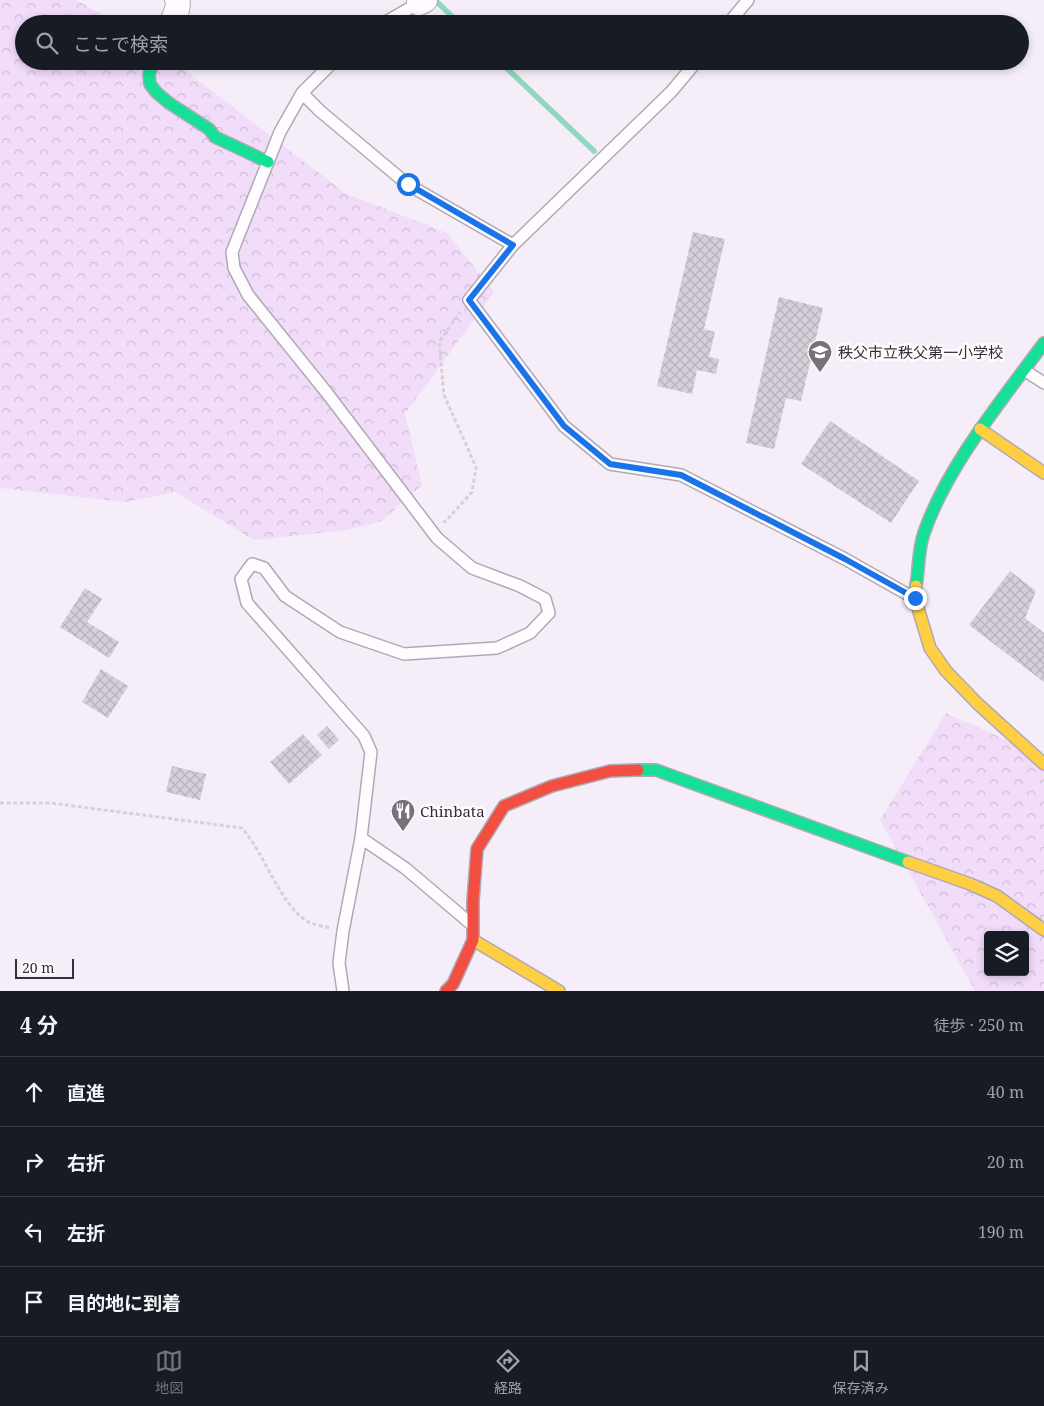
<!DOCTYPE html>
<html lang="ja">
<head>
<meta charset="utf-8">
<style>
  :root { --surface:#171b24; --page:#242831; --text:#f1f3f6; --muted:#9ea1a6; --line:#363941; --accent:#78717b }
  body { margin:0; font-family:"Noto Serif","Noto Sans JP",serif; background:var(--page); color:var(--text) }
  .controls { position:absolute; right:15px; bottom:15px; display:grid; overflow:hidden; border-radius:5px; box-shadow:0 2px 8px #0003 }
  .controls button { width:45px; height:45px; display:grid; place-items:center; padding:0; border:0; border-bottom:1px solid var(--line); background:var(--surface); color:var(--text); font:25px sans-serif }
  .scale { position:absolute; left:15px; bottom:12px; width:59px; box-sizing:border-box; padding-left:5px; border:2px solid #352d38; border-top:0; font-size:14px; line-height:18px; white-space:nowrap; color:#352d38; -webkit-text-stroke:4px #fcfcfc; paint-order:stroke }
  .stop { position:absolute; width:15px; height:15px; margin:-11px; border:4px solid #1a73e8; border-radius:50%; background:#fff }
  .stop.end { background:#1a73e8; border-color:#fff; box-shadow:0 1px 5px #0008 }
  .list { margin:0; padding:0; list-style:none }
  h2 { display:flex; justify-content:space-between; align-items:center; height:65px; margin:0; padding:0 20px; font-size:21px }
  h2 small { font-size:16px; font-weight:400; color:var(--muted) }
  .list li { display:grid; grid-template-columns:32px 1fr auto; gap:15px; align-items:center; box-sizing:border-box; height:70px; padding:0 20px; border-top:1px solid var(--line) }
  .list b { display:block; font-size:19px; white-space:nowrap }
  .list em { font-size:16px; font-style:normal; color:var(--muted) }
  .icon { flex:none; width:28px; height:28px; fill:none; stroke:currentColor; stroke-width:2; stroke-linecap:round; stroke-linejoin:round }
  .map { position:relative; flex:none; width:1044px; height:991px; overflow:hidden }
  .search { position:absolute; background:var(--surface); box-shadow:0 2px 8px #0003; left:15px; right:15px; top:15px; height:55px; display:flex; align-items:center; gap:12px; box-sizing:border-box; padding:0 18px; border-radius:28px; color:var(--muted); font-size:19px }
  .sheet { height:345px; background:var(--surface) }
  nav { display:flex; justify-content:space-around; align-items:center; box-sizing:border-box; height:70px; border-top:1px solid var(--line); background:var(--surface); font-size:14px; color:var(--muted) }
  nav a { display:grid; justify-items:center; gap:2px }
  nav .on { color:var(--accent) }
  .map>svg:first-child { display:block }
  .forest { fill:url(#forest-crowns); fill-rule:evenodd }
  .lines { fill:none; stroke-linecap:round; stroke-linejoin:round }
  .stream { stroke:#92d6bf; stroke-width:5.5 }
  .building { fill:url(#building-cross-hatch) }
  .lane-casing { stroke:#b0a9b3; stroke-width:14 }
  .street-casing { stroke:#b0a9b3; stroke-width:26 }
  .fast-casing { stroke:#b0a9b3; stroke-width:14 }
  .slow-casing { stroke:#b0a9b3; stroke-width:14 }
  .jam-casing { stroke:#b0a9b3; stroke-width:14 }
  .path { stroke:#d4d2d6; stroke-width:3; stroke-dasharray:4 2.5; stroke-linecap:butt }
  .lane { stroke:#fefcfe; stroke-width:11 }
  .street { stroke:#fefcfe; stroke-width:24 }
  .fast { stroke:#16e098; stroke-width:11 }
  .slow { stroke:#ffcf43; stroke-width:11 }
  .jam { stroke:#f24e42; stroke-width:11 }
  .route { stroke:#1a73e8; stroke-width:6 }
  .labels { text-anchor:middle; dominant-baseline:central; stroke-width:5; stroke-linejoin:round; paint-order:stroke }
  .poi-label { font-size:15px; fill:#352d38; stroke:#fcfcfc; text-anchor:start }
</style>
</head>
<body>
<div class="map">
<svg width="1044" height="991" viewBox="0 0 1044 991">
  <defs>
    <pattern id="forest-crowns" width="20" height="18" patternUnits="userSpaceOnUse" patternTransform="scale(1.25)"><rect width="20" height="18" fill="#f1dcf9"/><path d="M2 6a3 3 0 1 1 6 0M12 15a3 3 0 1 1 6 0" fill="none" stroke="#cfbdd6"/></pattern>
    <pattern id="building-cross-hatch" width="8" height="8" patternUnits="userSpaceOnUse" patternTransform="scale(1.25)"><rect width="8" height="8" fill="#d6cfd9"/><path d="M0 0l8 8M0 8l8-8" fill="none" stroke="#b8b2bb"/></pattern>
  </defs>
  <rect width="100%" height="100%" fill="#f5eef8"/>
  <path class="forest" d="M0,0H76L119,24H24V61H173L345,193L447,233L494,292L405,414L422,485L382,521L346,530L254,540L175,492L126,502L0,488Z
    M946,713L1044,757V991H975L880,820ZM988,935H1025V972H988Z"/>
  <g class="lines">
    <path class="stream" d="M435,0L460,24
      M499,61L594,151"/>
  </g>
  <path class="building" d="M693,232L725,239L704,329L715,332L709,357L719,359L716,374L697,370L692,394L657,386Z
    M779,297L823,308L801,401L786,398L774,449L746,443Z
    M830,421L919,481L891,523L801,464Z
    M1010,571L1036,591L1025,618L1044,633V682L969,625Z
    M85,588L102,599L87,622L119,642L109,658L60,627Z
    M101,669L128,686L108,718L82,702Z
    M327,726L339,740L329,749L317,735Z
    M303,734L322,755L289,784L270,762Z
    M172,766L206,774L200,800L166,792Z"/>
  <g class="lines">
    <defs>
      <path id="lane" d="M382,24L419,3
        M728,24L748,0
        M334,61L302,93L280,132L232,252L234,268L248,295L327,393L437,538L472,568L520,586L545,599L549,613L530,633L497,648L404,654L340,632L285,596L264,568L252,564L241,579L247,603L364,736L371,752L361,838L405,868L470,923
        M697,61L671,92L513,245L469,300L564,426L610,464L681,475L845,559L914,598
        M302,93L320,111L407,184L513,245
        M1024,370L1044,383
        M343,991L339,963L343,931L361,838"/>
      <path id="street" d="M419,3L425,0
        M171,24C174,16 180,8 177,0"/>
      <path id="fast" d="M153,61L149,75L150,84L156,92L169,103L209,129L215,137L268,162
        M916,586C919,569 918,549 924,533C947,466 1002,400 1044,343
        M638,770H656L908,862"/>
      <path id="slow" d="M980,429L1044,473
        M916,586L915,598L930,648L946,671L978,704L1044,764
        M908,862L970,884L997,896L1044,930
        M473,940L559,991"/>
      <path id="jam" d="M446,991L453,984L473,940V901L477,849L504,806L552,786L610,771L638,770"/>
    </defs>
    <use href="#lane" class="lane-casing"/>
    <use href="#street" class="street-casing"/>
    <use href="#fast" class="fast-casing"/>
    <use href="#slow" class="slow-casing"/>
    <use href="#jam" class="jam-casing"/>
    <path class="path" d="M443,521L445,522L472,492L476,467L444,395L439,342L460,312
      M0,803H51L242,828C265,854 280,905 307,921C313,925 323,926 330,928"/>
    <use href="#lane" class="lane"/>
    <use href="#street" class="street"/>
    <use href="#fast" class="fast"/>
    <use href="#slow" class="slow"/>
    <use href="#jam" class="jam"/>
  </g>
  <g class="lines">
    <path class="route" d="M408,184L513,245L469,300L564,426L610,464L681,475L845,559L915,598"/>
  </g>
  <defs>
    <symbol id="school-pin" viewBox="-11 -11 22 30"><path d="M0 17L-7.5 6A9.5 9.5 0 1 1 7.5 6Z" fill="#78717b" stroke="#fcfcfc"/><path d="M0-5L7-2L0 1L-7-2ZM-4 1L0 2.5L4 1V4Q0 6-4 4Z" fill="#fff"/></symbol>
    <symbol id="restaurant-pin" viewBox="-11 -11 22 30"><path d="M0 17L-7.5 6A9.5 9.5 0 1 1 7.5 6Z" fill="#78717b" stroke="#fcfcfc"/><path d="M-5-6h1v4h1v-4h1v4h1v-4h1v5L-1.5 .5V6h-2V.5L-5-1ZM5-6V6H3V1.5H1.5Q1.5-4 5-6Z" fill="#fff"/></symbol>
  </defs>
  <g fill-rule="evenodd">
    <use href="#school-pin" x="806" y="338" width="28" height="38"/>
    <use href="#restaurant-pin" x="389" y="797" width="28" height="38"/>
  </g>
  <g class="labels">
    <g class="poi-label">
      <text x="838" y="352">秩父市立秩父第一小学校</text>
      <text x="420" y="811">Chinbata</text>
    </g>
  </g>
</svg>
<div class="controls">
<button><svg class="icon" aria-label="layers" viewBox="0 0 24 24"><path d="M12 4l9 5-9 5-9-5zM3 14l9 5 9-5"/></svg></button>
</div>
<div class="scale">20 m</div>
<div class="stop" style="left:408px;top:184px"></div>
<div class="stop end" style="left:915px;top:598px"></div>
<div class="search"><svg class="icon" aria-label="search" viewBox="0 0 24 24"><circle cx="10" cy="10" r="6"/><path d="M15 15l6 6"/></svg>ここで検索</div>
</div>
<section class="sheet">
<h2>4 分<small>徒歩 · 250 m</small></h2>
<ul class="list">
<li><svg class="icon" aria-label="ahead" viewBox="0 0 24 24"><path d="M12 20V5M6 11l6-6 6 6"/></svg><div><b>直進</b></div><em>40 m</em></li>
<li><svg class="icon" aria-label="right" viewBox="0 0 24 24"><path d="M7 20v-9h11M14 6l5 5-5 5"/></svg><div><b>右折</b></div><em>20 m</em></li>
<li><svg class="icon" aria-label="left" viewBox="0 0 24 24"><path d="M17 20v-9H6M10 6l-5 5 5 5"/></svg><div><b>左折</b></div><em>190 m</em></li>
<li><svg class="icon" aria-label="arrive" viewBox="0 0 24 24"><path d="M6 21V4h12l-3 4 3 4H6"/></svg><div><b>目的地に到着</b></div></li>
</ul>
</section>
<nav>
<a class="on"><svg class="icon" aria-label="map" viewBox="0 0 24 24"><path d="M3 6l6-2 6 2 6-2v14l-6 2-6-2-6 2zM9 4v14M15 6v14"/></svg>地図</a>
<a><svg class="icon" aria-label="directions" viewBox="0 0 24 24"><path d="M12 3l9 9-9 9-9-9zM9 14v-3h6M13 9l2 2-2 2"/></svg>経路</a>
<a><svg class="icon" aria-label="saved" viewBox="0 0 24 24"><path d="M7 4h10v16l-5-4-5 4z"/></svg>保存済み</a>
</nav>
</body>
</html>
